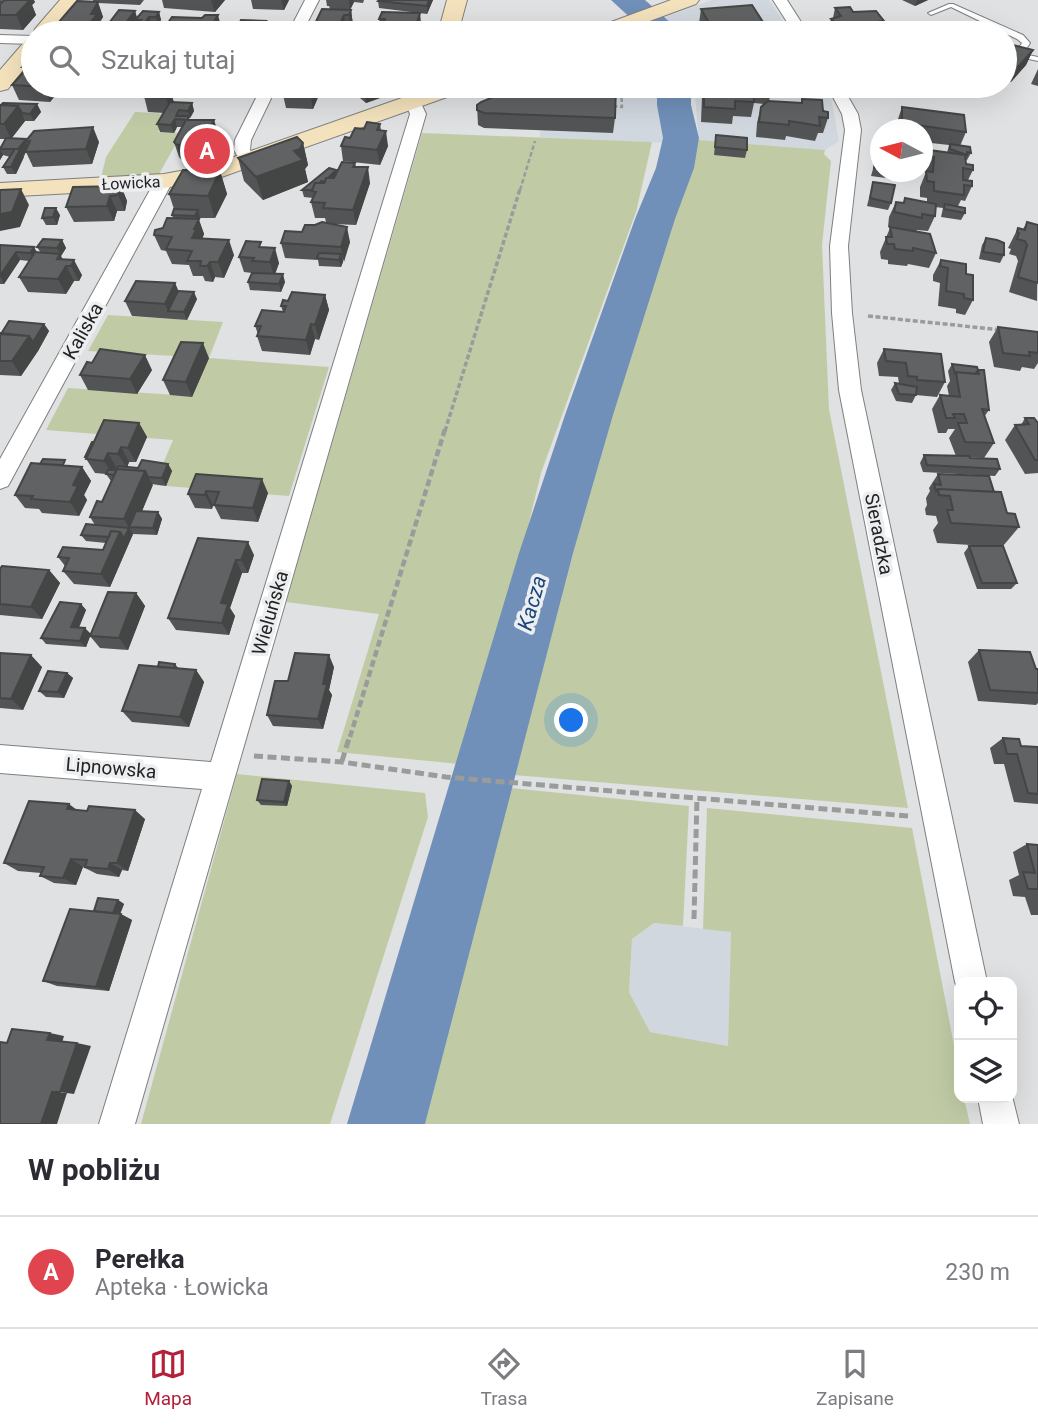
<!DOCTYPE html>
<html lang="pl">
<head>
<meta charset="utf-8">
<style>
  :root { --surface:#fff; --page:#f2f2f3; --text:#2b2b33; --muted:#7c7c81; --line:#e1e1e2; --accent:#b3203a }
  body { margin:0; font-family:Roboto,sans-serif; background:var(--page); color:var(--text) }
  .controls { position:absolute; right:21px; bottom:21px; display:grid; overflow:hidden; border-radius:14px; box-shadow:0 7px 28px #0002 }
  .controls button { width:63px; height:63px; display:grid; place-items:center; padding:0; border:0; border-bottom:2px solid var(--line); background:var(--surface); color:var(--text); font:35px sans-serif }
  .compass { position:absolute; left:870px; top:119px; width:63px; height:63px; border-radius:50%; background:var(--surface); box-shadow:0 7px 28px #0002; rotate:277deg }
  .you { position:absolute; left:572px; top:721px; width:24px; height:24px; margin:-18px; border:5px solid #fff; border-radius:50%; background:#1a73e8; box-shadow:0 0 0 10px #1a73e833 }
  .badge { display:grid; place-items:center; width:46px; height:46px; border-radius:50%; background:var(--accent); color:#fff; font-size:23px; font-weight:700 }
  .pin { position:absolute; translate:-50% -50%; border:4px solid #fff; box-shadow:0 2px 7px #0006 }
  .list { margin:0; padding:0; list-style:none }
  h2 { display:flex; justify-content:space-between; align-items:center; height:91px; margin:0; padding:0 28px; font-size:30px }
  h2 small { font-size:23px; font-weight:400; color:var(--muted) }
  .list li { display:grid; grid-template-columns:46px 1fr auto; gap:21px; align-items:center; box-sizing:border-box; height:112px; padding:0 28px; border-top:2px solid var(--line) }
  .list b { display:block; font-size:26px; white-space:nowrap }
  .list p { margin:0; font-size:23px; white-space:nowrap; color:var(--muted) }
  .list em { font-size:23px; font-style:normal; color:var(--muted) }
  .icon { flex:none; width:38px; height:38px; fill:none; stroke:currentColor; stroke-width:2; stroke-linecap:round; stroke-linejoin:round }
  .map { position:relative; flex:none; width:1038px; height:1124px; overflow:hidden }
  .search { position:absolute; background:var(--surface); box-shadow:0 7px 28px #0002; left:21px; right:21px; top:21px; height:77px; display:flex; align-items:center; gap:18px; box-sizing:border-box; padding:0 24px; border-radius:38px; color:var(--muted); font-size:26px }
  .sheet { height:203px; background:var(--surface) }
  nav { display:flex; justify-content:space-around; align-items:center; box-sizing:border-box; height:98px; border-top:2px solid var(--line); background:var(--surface); font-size:19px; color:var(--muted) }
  nav a { display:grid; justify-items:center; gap:4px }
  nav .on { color:var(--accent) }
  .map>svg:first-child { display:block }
  .built { fill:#d1d7de }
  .green { fill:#c0cba6 }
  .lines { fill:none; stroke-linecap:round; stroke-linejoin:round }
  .river { fill:#7090b9; fill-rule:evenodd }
  .lane-casing { stroke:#7e7f80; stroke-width:2 }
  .street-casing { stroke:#7e7f80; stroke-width:2 }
  .secondary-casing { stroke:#7e7f80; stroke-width:2 }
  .path-far3 { stroke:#9a9b9b; stroke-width:2.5; stroke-dasharray:4.5 2.5; stroke-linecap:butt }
  .path-far2 { stroke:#9a9b9b; stroke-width:3.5; stroke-dasharray:5 2.5; stroke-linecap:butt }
  .path-far1 { stroke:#9a9b9b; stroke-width:4.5; stroke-dasharray:7 3.5; stroke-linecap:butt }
  .path { stroke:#9a9b9b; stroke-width:5; stroke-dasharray:9 4.5; stroke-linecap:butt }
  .lane { fill:#fff; fill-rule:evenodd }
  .street { fill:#fff; fill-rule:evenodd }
  .secondary { fill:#f4e2bd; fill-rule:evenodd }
  .wall { fill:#535455; fill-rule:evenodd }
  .shaded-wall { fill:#444545 }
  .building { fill:#616263; stroke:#444545; stroke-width:2 }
  .labels { text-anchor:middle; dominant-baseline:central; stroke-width:7; stroke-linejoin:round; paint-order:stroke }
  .far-street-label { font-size:16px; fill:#242424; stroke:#edeef0 }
  .street-label { font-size:19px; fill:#242424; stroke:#edeef0 }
  .water-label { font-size:21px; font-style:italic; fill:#1a467b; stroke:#edeef0 }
</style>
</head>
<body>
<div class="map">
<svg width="1038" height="1124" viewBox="0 0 1038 1124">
  <rect width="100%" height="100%" fill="#e0e1e2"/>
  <path class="built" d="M712,0H769L791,33H622Z
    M543,86H824L831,97L839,141L825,150L699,140L695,96L689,95L690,144L540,137Z
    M654,923L731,932L728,1046L650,1032L629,992L632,939Z"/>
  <path class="green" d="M135,112L168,114L158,132L182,133L159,174L101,178L106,157Z
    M422,133L652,142L636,212L541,473L470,765L337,752L379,614L286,602Z
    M699,140L825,150L824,154L831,161L822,245L829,409L908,808L514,775L533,706L520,692L528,659L542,643L547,600L563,529L577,484L665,240L695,144Z
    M108,315L223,322L209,358L329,367L289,496L154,485L173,440L46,430L68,388L192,396L208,358L88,351Z
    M237,774L425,793L428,817L330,1124H141Z
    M511,788L689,806L683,926L654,923L632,939L629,992L650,1032L728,1046L731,932L703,929L707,808L912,828L959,1071V1098H964L970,1124H425L447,1032L441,1031L485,854L491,855Z"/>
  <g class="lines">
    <path class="river" d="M611,0H645L682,33H647Z
      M657,86H691V105L699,138L694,168L675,219L613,415L573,553L425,1124H347L519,553L565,415L635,219L656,168L663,138L657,105Z"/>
    <defs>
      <path id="lane" d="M949,4H953L1023,35L1030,43L1023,54L1038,57V61L1005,54V50L1016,52L1022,43L1017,39L951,7L931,15L928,13Z"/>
      <path id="street" d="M305,0H319L302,33H288Z
        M773,0H787L808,33H794Z
        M0,35L33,36V44L0,43Z
        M262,86H277L251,140L250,150L257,162L249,167L243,166L234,150L235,140Z
        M827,86H842L858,114L861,130L848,246L852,313L861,390L987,982H959V993L955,982L839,390L832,313L830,246L845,130L842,114Z
        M413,97L419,99L426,114L135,1124H99L202,789L0,773V745L211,762L410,114L405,102Z
        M164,176L173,181L8,486L0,489V459L155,181Z
        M1012,1096L1019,1124H983L978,1098Z"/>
      <path id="secondary" d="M60,0H81L53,33L33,35L35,29Z
        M447,0H467L458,33H438Z
        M671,0H699L696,4L617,33H589L592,29Z
        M33,38V57L8,89L0,91V70L26,40Z
        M436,86H467L464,91L213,180L164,188L0,197V183L164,174L208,166Z"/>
    </defs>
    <use href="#lane" class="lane-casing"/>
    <use href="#street" class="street-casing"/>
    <use href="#secondary" class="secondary-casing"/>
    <path class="path-far3" d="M538,97L539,86
      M613,106L622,107L621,86
      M520,190L535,141"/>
    <path class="path-far2" d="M868,316L1002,330
      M445,431L520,189"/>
    <path class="path-far1" d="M350,737L445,429"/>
    <path class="path" d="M254,756L342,762L446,777L908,816
      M342,761L350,735
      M694,919L697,798"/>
    <use href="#lane" class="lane"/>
    <use href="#street" class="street"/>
    <use href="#secondary" class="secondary"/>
  </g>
  <path class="wall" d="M0,0L35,2L32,5L36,15L23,30L0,29Z
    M93,0H144L140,5L98,3L103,17L100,22L109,23L135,11L137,18L159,12L161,20L158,24H152L146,33H50L60,27L58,23L93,2ZM136,21L137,25L136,27L132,26Z
    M162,0H225L215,12L164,8Z
    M251,0H289L284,10L253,9Z
    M326,0H364L363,3L354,2L350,10L330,9L329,6H327Z
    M433,0L427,14L379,8L378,1Z
    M902,0H928L915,6Z
    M835,8L853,12L880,33H827L831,19L833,18Z
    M701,9L770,33H699L698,30Z
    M351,10L353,25L351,30H346L345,33H311V32Z
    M420,13L421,28L420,32L421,33H381L379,19Z
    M202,18L222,29L231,28L239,24L266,21L269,33H167L165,27Z
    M1005,43L1033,50L1026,65L1011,82L1005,79Z
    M33,53V86H63L50,102L19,100L12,85L24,71L22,67Z
    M1038,69V86L1031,84Z
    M103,86H161L162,88L160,90L170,91L174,102L192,103L194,111L190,118H189L190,120L219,135L208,156L182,160L179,157L174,142L182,127H177L174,133L160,132L157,124L164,113L148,112L144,96H120L119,94L105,91Z
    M187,86H230L227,91L188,89Z
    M281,86H317L319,95L313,109L286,108Z
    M318,86H381L383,94L380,98L366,103L348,88L345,95L326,94L324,87H319Z
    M704,86H753V91L770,97L769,101L801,103L802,99L823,111L828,118L823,133H818L815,141L786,136L785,140L756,137L757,123L761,107L764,104L754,103L751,117L733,116L732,124L701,122L702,96Z
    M865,86H908L906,91L873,94Z
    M532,93L615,118L613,133L484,128L478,125L477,105Z
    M37,104L41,112L34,121H25L11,139L26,141L99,142L92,164L33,167L26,152L16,174H7L3,167L10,157L3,155L0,160V147L6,139H0V105Z
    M902,107L966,132L960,146L971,153L967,160H965L966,164L973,170L968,180L972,186L965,201L961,200L958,206L965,213L961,220L941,217L943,208L935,207V216L928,231L917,230L916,232L936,253L929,268L908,264L907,266L888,264V260L881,259L880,252L890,228L888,227L889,217L896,202L903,203L905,198L927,202V198L920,197V187L926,172H921H922V149L947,153L949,145L922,142V130H897V122Z
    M380,124L381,130L388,146L380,165L343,161L341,146L350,138L364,129Z
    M716,135L747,150L745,158L714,155Z
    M303,143L308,165L305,169L308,182L263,200L244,181L238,158Z
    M875,162L880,163V172H895L893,179L871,176Z
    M355,163L356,167L370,183L356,225L333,224L350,242L341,267L319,266L318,260L285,258L281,243L315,225L326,222L325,218H315L311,202L313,198L304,197L302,190L336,170V173Z
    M220,171L227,194L215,218H200L199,220L204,234L202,239L234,255L224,278L215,277L213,282L205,281L203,276H193L189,265L172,264L166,251L161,250L154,235L173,218L172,215L174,209L169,194Z
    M873,182L891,203L888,210L867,206Z
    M121,186L127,201L125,211H117L114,221L74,222L66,207Z
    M60,215L57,225H46L42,218Z
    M1027,222L1037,225L1038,224L1037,301L1009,292L1018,261L1016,256L1009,254L1011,249L1008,248L1018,228L1023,229Z
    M986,238L1004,255L1000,263L979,259L982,245Z
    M62,240L66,248L61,256L62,259L82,275L79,281H74L66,294L28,292L19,277L29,261L20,260L4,284H0V245L41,253L37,247Z
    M262,247L279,263L275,274L285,282L281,292L250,290L248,282L252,273L244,272L239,257Z
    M941,260L966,274L973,300L965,315L956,313V309L938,306L940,283L933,281V275Z
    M175,283L178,291L197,299L187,320L132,316L125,301Z
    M325,295L329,310L319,340L315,339L310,355L262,351L257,336L258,334L255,326L283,312L281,306L288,301Z
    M44,324L49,331L38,351L21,376L0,375V333Z
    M998,327L1038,332V363L1034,369L1022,367L1020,371L994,367L989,342Z
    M884,349L945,382L937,397L916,395L912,403L896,401L891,390L895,383L899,384L898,377L879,376L877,363Z
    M209,358L192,397L170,395L163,380Z
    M92,363L152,370L137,394L88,390L80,375Z
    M952,364L977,367L989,410L984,417L994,443L984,458L970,457L1000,469L995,476L923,472L920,463L924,455L956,456L949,438L955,429H948L946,433H938L932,409L940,395L949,396L947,386L950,381L948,371Z
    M1025,418L1038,423V473L1025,474L1005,440L1015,425H1021Z
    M139,423L147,437L136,462H129L127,467L138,468L168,464L172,471L166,486L152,484L142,511L158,512L162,519L157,535L133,534L132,533L133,534L110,587L74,584L63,571L65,566L58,557L103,550L106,543L86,541L81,535L95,525L90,517L102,502L111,481L106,474L95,473L85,457L94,442Z
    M69,466L82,467L91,481L84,495L87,500L79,516L42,513L39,509L25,508L15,495Z
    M196,474L268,493L258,522L221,519L214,505H213L212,509L195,508L188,494Z
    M938,474L994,492L1007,513L1019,527L1003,546L1017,583L1011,589H977L964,553L969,546H988L937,543L933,530L938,523L936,516L926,515L925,509L927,505L926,498L930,491L929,488Z
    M198,538L254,555L248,573H242L230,608L235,616L229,635L176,630L168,618Z
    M0,569L49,570L60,583L42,619L0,615Z
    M136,593L145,606L128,650L100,648L90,636L86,647L46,644L41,638L81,604L86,610L79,628L90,634Z
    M979,650L1038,669V703L1036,705L978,701L968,662Z
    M0,653L42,667L23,710L0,708Z
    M175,664L179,669L196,670L204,682L189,727L132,722L122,711L158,667Z
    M334,667L329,690L332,695L323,729L273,726L267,715L288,681Z
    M67,673L73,678L64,698L46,697L39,691Z
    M1003,738L1021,746L1038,747V804L1014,802L1004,764H994L990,748Z
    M289,781L292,786L287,806L261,805L257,800Z
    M77,810L145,819L128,871L122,870L119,877L97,874L83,867L76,885L54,883L40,876L41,873L18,871L4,863Z
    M1027,844L1038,845V915H1031L1025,897L1013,896L1009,880L1019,875L1013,852Z
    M118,900L124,904L120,914L132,920L109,991L57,986L43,981L94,911Z"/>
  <path class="shaded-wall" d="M27,0H34L35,2L32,5L36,15L23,30L16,15Z
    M211,0H225L215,12Z
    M281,0H289L284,10Z
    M349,0H353L354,2L350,10Z
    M429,0H433L427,14V6Z
    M917,0H928L915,6Z
    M98,2L103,17L100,22L103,33H98L92,31L89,24L91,14Z
    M351,10L353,25L351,30L349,15Z
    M135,11L137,18L128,32L125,24Z
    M159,12L161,20L158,24L156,17Z
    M420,13L421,28L419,33H417L416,25Z
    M218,15L222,30L209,29Z
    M344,15L346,30L345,33H339L338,28Z
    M149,17L152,24L146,33H138Z
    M266,21L269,33H254L258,25Z
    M884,21L880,33H839L841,27Z
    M1033,50L1026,65L1011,82L1018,67Z
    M45,86H63L50,102L44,87Z
    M152,86H161L162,88L156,96Z
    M309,86H317L319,95L313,109Z
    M345,86H348V88L345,95Z
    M382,86L383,94L380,98L366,103L365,96Z
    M170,91L175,106L171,113L166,98Z
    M192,103L194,111L190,118L188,111Z
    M37,104L41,112L34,121L30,114Z
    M18,106L25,121L11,139L4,124Z
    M175,119L177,127L174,133L171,125Z
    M214,120L219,135L208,156L182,160L177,145Z
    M93,127L99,142L92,164L86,149Z
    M386,131L388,146L380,165L377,150Z
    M26,139L27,142H25L29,148L23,156L24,157L16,174L11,167L18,149Z
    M303,143L308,165L305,169L308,182L263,200L256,177L294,151Z
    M0,149L3,155L0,160Z
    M368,167L370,183L356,225L353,210Z
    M336,170L337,178L325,182Z
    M220,171L227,194L215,218L208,196Z
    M121,186L127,201L125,211L118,195Z
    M21,189L29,205L20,227L0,231V214Z
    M110,196L117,211L114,221L107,206Z
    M56,208L60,215L57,225L53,217Z
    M198,210L200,218L199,220L204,234L201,242L192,238L194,229L197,222L195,216Z
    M347,227L350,242L344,262L341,247Z
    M62,240L66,248L61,256L74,281L66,294L58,279L57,259L60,254L57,248Z
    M229,240L234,255L224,278L218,262Z
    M34,247L38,254L34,261L30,253Z
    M275,248L279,263L274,277L270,262Z
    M16,252L20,260L4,284L0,276Z
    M341,254L343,262L341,267L339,260Z
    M74,260L82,275L79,281L71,266Z
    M210,262L215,277L213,282L207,266Z
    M283,274L285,282L281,292L279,284Z
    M175,283L182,299L168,311L165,304Z
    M194,292L197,299L187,320L184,312Z
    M325,295L329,310L319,340L315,325Z
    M44,324L49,331L38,351L21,376L12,361L29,336Z
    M311,324L315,339L310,355L306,340Z
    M203,343L209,358L192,397L186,382Z
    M145,355L152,370L137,394L130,379Z
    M139,423L147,437L136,462L128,448Z
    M121,447L129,462L127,468L118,454Z
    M108,453L116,467L113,475L104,461Z
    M168,464L172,471L166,486L162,478Z
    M82,467L91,481L84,495L87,500L79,516L70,502L73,485Z
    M145,471L153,485L135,528L129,527L132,533L124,519Z
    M262,479L268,493L258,522L253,508Z
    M206,491L213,505L212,509L205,495Z
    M158,512L162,519L157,535L153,528Z
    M129,528L133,534L110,587L101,574L120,532Z
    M248,542L254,555L248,573L241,560Z
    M236,560L242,573L230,608L235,616L229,635L222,623L221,603Z
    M49,570L60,583L42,619L31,607Z
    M136,593L145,606L128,650L119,638Z
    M81,604L86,610L76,633L71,627Z
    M85,628L91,634L86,647L80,641Z
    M31,655L42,667L23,710L11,699Z
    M329,655L334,667L329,690L332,695L323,729L318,719L323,684Z
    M196,670L204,682L189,727L180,717Z
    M67,673L73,678L64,698L58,692Z
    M289,781L292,786L287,806L284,802Z
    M69,804L81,813L67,809Z
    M135,810L145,819L128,871L117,863Z
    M71,859L83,867L76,885L63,878Z
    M110,863L122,870L119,877L108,869Z
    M118,900L124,904L118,919L112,916Z
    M121,914L132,920L109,991L96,987Z
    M50,1033L64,1036L62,1043L47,1040Z
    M77,1043L91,1046L74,1094L60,1092Z
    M52,1092L67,1093L57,1124H41Z"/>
  <path class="building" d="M5,0H30L16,15H0V4Z
    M379,0H429L427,6L378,1Z
    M77,1L98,2L91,14H97L89,24L58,23Z
    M752,5L770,33H715L701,9Z
    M850,7L853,12L876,11L884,21L841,27L831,19L841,16L835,8Z
    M322,9L351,10L349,15H344L338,28H344L342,33L311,32Z
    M119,10L135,11L125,24L136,27L141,20H135L143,11L159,12L156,17H149L138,33L103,32L102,29H94L99,22L109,23Z
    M382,12L420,13L416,25L383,24L385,19H379Z
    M205,15H218L210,28L191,26L189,28L165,27L172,17L202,18Z
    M241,20L266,21L259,31L258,25L239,24Z
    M234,24L258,25L254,33H186L191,26L223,29L231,28Z
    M55,27L102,29L98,33H50Z
    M389,31L421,32L388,33Z
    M1005,43L1033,50L1018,67L1005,62Z
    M33,53V86H45L44,87L12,85L28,67H22Z
    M283,86H309V87Z
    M325,86H345L344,88L324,87Z
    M352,86H382L379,90L365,96Z
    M543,86H616L615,118L484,113L477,110V105L481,102L517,87H526L532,93L543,94Z
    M704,86H753L754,102L735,101V109L704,107Z
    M148,89L170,91L166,98L143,97Z
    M753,91L770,92V97L754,96Z
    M802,99L822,100L823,111L828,112V118L819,117L820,126L789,121V125L759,122L761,107L768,101L802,103Z
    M170,102L192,103L188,111L179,110L176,116H188V120L175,119L171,125L157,124Z
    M3,103L37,104L30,114L22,113L18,106L1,105Z
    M0,105L18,106L4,124H0Z
    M902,107L964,115L966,132L902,123Z
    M186,120H214L203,141L177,145L174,142Z
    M367,122L380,124L377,130L386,131L377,150L341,146L345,137L350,138L355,128L364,129Z
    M93,127L86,149L25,152L30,141L25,142L34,131Z
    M716,135L747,138V150L715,147Z
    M297,137L303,143L300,149L294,151L303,160L256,177L238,158Z
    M6,138L26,139L18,149H0Z
    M950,144L970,147L971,153L967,152V155L950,149Z
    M15,149H20L11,167H3Z
    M922,149L965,155L966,164L973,165V170L963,168V180L972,181V186L964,185V195L934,191V182L927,181L926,171L933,172L934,157L922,156Z
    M342,162L355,163L353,167H368L353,210L323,208L325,203L311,202L316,192L312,191L315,183H324L326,178H334Z
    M875,162L880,163V169L874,168Z
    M329,168L336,170L328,178H326L325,182L321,181L320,183H315L312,190H302Z
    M183,170L220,171L208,196L169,194Z
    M873,182L895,185L891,203L870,198Z
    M121,186L118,195L110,196L107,206L66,207L73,187Z
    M21,189L12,212L0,214V190Z
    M905,198L936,204L935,216L922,214V218L894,212L896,202L904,203Z
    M945,204L965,208V213L944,209Z
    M45,208H56L53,217L42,218Z
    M174,209L198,210L195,216L172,215Z
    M167,218L199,219L194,229L196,230L192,238L229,240L218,262H210L207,266H200L201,261H187L192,251L166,249L172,237L154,235L155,230L163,228Z
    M322,222L347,227L341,247L281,243L285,231L302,232L305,225H315Z
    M1027,222L1038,225V283L1018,277L1027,245L1025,241L1017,239L1019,233L1017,232L1018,228L1025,230Z
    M890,227L930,234L936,253L913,248V251L895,249L894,244H887L886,237H892Z
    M986,238L997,240L1004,243V255L983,252Z
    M43,239L62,240L57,248L37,247Z
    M246,241L261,242L259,247L275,248L270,262L252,261L254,258L239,257Z
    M0,245L34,247L30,253L16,252L0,276Z
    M35,252L60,254L57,259L74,260L71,266H66L58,279L19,277Z
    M319,253L341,254L339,260L317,258Z
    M941,260L966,264V274L973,275V300L964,298V294L946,291L948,268L940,266Z
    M252,273L283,274L279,284L248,282Z
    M136,281L175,283L165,304L125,301Z
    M178,291L194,292L184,312L168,311Z
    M292,292L325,295L315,325L311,324L306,340L257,336L261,326H255L262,310L284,312L286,306H281L283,300L288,301Z
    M9,321L44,324L33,342L29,336L1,334Z
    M998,327L1038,332V353L1029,352L1030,356L1003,353Z
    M0,333L29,336L12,361H0Z
    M181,342L203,343L186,382L163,380Z
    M100,349L145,355L130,379L80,375L87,362L92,363Z
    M884,349L941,354L945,382L917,380V377L908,376L906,363L886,361Z
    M952,364L977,367L978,370L975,374L956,372L955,373Z
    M978,370H984L989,410L982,409L994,443L965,442L958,423H967L964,414H953L955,418H946L940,395L960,397L956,372L979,374Z
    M895,383L917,387L916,395L899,394Z
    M1025,418H1034L1038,423V460H1035L1015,425L1029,424Z
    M104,420L139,423L128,448L121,447L118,454L108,453L104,461L86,459Z
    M92,442H94L87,457H85Z
    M924,455L969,456L970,458L997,459L1000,469L927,465Z
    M43,459L65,460L63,465L40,464Z
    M142,460L168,464L162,478L148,477L145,471L117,469L118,466L138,468Z
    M31,463L82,467L73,485L78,486L70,502L31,499L33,496L15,495Z
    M117,469L145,471L124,519L90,517L97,501L102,502Z
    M108,470H116L114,475L106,474Z
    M196,474L262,479L253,508L214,505L219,492L206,491L205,495L188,494Z
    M938,474L989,476L994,492L938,489L936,491L934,484L941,485Z
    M938,489L1001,492L1007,513L1015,514L1019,527L951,523L947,510H953L950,496L939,495Z
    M136,511L158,512L153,528L129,527Z
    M86,524L129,528L124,538L120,532L111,531L109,537L81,535Z
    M111,531L120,532L101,574L63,571L69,558L58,557L63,547L103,550Z
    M198,538L248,542L241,560H236L221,603L228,604L222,623L168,618Z
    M969,546H1003L1017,583H982Z
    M2,566L49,570L31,607L0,604V569Z
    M108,592L136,593L119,638L90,636Z
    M60,602L81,604L71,627L85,628L80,641L41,638Z
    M979,650L1030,652L1036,669H1038V693L990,690Z
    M0,653L31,655L11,699L0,698Z
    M295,653L329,655L323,684H327L318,719L267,715L275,681H288Z
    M159,662L175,664L174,668L158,667Z
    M139,665L196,670L180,717L122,711Z
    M48,671L67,673L58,692L39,691Z
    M1003,738L1019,739L1021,746L1038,747V794L1028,793L1017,754H1007Z
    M262,779L289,781L284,802L257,800Z
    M29,801L69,804L67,809L87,811L89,806L135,810L117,863H110L108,869L85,867L87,860L71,859L63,878L40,876L44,867L4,863Z
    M1027,844L1038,845V889H1028L1023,872L1035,873Z
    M98,898L118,900L113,913L94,911Z
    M70,909L121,914L96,987L43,981Z
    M12,1029L50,1033L47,1040L77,1043L60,1092H52L41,1124H0V1042L7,1043Z"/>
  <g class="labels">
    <g class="far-street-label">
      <text transform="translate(131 183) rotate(-3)">Łowicka</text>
    </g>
    <g class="street-label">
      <text transform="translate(83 331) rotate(-61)">Kaliska</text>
      <text transform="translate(879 534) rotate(79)">Sieradzka</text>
      <text transform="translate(270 613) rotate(-74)">Wieluńska</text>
      <text transform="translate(111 768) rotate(5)">Lipnowska</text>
    </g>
    <g class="water-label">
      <text transform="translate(532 603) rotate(-74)">Kacza</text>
    </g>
  </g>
</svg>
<div class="controls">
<button><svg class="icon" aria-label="locate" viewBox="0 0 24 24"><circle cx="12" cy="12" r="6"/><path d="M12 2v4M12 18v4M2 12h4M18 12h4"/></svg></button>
<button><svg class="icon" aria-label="layers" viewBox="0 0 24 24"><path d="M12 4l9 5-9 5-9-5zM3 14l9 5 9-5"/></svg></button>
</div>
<svg class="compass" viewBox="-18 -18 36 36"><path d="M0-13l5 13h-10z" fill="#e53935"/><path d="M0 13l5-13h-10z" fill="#7c7c81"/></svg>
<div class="you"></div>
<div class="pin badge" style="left:207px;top:151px;background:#e0444e">A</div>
<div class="search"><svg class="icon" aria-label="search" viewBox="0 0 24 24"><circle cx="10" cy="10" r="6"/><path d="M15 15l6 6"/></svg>Szukaj tutaj</div>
</div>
<section class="sheet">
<h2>W pobliżu<small></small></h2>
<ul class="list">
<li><span class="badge" style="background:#e0444e">A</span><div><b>Perełka</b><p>Apteka · Łowicka</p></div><em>230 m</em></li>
</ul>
</section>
<nav>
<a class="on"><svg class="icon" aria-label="map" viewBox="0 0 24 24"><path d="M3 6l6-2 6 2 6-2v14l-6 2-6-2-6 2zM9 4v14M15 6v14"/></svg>Mapa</a>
<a><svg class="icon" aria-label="directions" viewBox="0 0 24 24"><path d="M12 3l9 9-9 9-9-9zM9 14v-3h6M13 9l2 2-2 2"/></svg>Trasa</a>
<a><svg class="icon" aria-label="saved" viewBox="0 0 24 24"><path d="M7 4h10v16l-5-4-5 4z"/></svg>Zapisane</a>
</nav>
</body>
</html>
